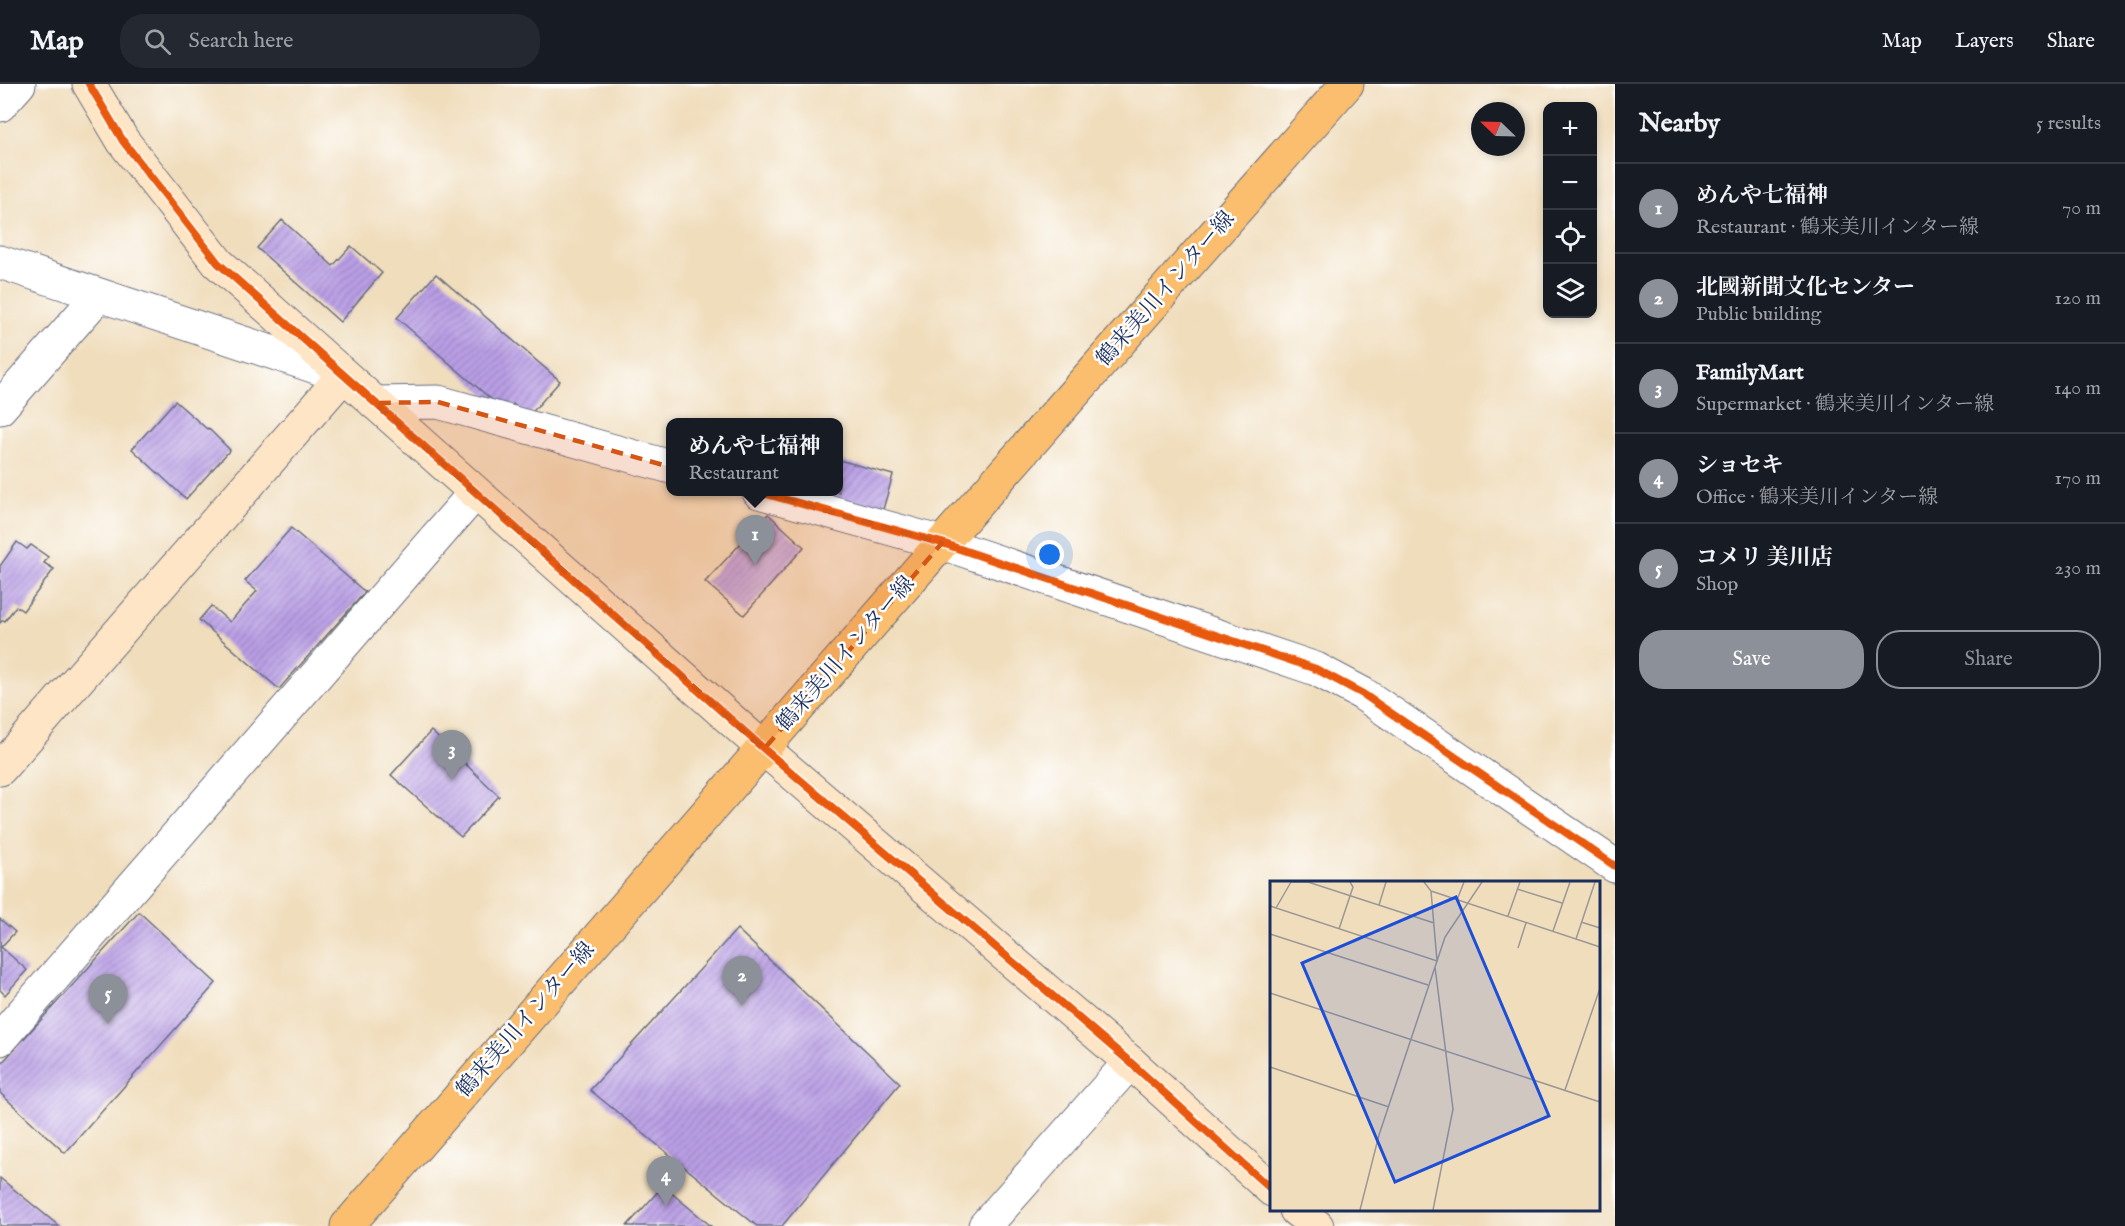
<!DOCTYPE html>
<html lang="en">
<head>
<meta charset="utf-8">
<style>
  :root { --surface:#171b24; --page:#242831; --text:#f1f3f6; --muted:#9ea1a6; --line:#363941; --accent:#8c9099 }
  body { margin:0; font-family:"IM FELL English","Noto Serif JP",serif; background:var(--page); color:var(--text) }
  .controls { position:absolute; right:18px; top:18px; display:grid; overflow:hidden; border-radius:12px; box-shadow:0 3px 9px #0003 }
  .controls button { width:54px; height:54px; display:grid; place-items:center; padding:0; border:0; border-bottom:2px solid var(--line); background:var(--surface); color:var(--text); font:30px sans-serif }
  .compass { position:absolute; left:1471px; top:18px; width:54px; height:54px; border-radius:50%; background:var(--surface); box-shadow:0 3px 9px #0003; rotate:293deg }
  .you { position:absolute; left:1050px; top:471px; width:21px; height:21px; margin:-15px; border:4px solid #fff; border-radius:50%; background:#1a73e8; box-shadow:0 0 0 9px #1a73e833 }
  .badge { display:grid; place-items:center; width:39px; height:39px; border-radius:50%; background:var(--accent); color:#fff; font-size:20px; font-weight:700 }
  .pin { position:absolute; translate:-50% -50px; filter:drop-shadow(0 2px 3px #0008) }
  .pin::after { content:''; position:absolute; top:32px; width:21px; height:18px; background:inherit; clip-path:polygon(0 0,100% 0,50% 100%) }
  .popup { position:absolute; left:666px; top:334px; width:177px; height:78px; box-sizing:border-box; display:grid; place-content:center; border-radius:12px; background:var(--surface); filter:drop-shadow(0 2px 4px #0005); font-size:20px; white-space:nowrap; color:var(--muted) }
  .popup b { font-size:22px; color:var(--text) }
  .popup::after { content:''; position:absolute; left:50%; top:100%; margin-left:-12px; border:12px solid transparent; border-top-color:var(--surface) }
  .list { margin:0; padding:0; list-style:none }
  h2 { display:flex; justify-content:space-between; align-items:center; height:78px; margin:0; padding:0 24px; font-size:26px }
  h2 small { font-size:20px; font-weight:400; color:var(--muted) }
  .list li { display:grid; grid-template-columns:39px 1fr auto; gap:18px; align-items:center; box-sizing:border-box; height:90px; padding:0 24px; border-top:2px solid var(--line) }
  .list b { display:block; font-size:22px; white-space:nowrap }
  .list p { margin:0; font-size:20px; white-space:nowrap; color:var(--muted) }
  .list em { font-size:20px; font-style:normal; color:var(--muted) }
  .actions { display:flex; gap:12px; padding:18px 24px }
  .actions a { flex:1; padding:14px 0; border:2px solid var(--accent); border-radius:24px; text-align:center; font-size:21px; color:var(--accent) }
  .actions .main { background:var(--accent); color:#fff }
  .icon { flex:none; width:33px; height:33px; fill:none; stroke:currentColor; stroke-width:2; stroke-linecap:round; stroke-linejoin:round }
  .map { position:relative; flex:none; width:1615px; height:1142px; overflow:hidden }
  header { display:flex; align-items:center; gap:36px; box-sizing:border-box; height:84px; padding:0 30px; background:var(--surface); border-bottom:2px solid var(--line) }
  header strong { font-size:28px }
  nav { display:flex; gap:33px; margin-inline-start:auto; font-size:21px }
  .search { width:420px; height:54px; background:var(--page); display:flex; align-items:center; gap:15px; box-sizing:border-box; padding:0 21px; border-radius:24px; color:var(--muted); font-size:22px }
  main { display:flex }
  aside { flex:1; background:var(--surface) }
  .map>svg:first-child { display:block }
  .building { fill:url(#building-hatch) }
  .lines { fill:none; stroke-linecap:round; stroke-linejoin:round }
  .street-casing { stroke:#666c7f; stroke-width:35 }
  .secondary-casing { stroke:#666c7f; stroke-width:35 }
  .primary-casing { stroke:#666c7f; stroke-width:35 }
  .street { stroke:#fff; stroke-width:33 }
  .secondary { stroke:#fde5c5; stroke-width:33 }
  .primary { stroke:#fabe6e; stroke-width:33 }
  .cycleway-casing { stroke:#fff; stroke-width:11 }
  .cycleway { stroke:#e8590c; stroke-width:8 }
  .marked { fill:#d45514; fill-opacity:0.2; stroke:#d45514; stroke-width:4.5; stroke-dasharray:12 8; stroke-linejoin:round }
  .labels { text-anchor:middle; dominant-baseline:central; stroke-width:5; stroke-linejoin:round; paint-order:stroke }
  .street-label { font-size:22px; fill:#1b2f5e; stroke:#fff }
  .inset-road { fill:none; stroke:#9b9796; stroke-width:1.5 }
  .view { fill:#1d4ed8; fill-opacity:0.15; stroke:#1d4ed8; stroke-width:3 }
  .inset-edge { fill:none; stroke:#1b2f5e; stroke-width:3 }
</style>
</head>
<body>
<header>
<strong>Map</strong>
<div class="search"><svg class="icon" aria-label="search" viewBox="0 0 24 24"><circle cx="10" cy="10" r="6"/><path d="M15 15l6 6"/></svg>Search here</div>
<nav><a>Map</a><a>Layers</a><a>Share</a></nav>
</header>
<main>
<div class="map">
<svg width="1615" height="1142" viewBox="0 0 1615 1142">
  <defs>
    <pattern id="building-hatch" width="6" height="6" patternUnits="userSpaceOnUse" patternTransform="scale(1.5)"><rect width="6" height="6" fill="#ba9fe5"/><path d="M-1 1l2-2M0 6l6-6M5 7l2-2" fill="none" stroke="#9682bd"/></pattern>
  </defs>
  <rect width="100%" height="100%" fill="#fff"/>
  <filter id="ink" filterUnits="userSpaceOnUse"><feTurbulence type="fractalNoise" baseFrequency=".0167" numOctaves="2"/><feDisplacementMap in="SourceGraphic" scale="12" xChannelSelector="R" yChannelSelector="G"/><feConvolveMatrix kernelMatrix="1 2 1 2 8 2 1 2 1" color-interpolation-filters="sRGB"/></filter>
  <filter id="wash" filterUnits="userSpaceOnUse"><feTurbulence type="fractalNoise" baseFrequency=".008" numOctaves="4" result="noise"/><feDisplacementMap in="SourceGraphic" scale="24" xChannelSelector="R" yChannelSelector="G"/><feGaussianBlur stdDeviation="1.35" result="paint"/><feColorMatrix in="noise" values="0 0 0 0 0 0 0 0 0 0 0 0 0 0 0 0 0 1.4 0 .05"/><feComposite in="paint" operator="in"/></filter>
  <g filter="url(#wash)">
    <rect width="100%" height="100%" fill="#f0ddbc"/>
    <g id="blocks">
      <path class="building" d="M282,136L333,182L351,162L382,189L340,238L257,164Z
        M436,190L560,297L528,333L513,320L506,328L397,234Z
        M175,317L207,345L208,344L230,366L186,415L132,365Z
        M839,376L893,391L881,432L799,408H839Z
        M768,430L804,463L744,531L705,498Z
        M291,444L365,508L279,605L199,536L211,522L230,538L257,507L245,497Z
        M17,458L27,465L31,461L48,473L44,479L54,485L23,527L16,522L5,537L3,536L0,539V482Z
        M431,647L499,712L461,753L391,691Z
        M139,828L216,899L65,1069L0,1009V981Z
        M0,835L15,848L1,863L27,886L5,911L0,906Z
        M737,845L900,999L782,1142H757L590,1006Z
        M0,1094L59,1142H0Z
        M663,1102L711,1142H627Z"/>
    </g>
  </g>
  <g filter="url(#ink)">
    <use href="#blocks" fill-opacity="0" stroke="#666c7f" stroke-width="1.5"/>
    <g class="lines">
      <defs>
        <path id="street" d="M0,21L19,0
          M0,178L343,292
          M375,319L438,318L671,383
          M0,324L99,211
          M759,408L942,459L1316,585L1363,610L1615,782
          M0,955L474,410
          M985,1142L1130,978"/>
        <path id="secondary" d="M89,0L123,57L218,179L764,665L1130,978L1272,1106
          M0,685L343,292
          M1296,1126L1317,1142"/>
        <path id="primary" d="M347,1142L942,459L1347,0"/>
      </defs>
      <use href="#street" class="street-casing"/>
      <use href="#secondary" class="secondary-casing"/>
      <use href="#primary" class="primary-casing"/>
      <use href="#street" class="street"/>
      <use href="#secondary" class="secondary"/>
      <use href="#primary" class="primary"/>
      <defs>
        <path id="cycleway" d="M89,0L123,57L218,179L764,665L1130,978L1272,1106
          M759,408L942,459L1316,585L1363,610L1615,782"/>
      </defs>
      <use href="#cycleway" class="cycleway-casing"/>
      <use href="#cycleway" class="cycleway"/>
    </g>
  </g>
  <path class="marked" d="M438,318L942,459L764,665L375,319Z"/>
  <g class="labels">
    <g class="street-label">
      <text transform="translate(1166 205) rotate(-49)">鶴来美川インター線</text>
      <text transform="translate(846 570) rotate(-49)">鶴来美川インター線</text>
      <text transform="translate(526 936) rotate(-49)">鶴来美川インター線</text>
    </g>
  </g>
  <g transform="translate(1270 797)">
    <rect width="330" height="330" fill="#f0ddbc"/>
    <path class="inset-road" d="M21,1H38L164,42M247,8L292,22M161,10L330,66M187,19L194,1M109,24L116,1M0,25L167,80L161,10L154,1M6,27L21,1M238,35L250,1M311,41L330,47M69,48L83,6L80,1M283,50L300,1M0,53L158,104M306,58L325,1M248,67L256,42M0,112L330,221M0,186L119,226M295,209L330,107M90,329L109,254L175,56L212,1M163,329L183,228L165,86"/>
    <path class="view" d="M186,16L279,235L125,301L32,82Z"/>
    <rect width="330" height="330" class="inset-edge"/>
  </g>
</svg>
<div class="controls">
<button>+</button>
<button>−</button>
<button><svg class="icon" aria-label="locate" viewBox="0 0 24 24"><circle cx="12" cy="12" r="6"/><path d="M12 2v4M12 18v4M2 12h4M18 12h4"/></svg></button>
<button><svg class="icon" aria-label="layers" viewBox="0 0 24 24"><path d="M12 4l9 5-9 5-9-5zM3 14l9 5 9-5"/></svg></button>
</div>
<svg class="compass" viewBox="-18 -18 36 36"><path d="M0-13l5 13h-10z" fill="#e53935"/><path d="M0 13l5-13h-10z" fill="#9ea1a6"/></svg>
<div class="you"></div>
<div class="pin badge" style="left:755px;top:481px">1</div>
<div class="popup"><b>めんや七福神</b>Restaurant</div>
<div class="pin badge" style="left:742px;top:922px">2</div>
<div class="pin badge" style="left:452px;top:696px">3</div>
<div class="pin badge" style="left:666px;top:1122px">4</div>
<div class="pin badge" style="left:108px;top:940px">5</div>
</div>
<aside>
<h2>Nearby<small>5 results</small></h2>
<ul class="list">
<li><span class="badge">1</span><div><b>めんや七福神</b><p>Restaurant · 鶴来美川インター線</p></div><em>70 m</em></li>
<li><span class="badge">2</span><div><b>北國新聞文化センター</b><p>Public building</p></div><em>120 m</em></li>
<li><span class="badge">3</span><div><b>FamilyMart</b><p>Supermarket · 鶴来美川インター線</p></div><em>140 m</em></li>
<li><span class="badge">4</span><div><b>ショセキ</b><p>Office · 鶴来美川インター線</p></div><em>170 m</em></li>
<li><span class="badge">5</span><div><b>コメリ 美川店</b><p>Shop</p></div><em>230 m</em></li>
</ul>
<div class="actions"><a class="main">Save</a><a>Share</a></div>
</aside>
</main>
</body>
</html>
